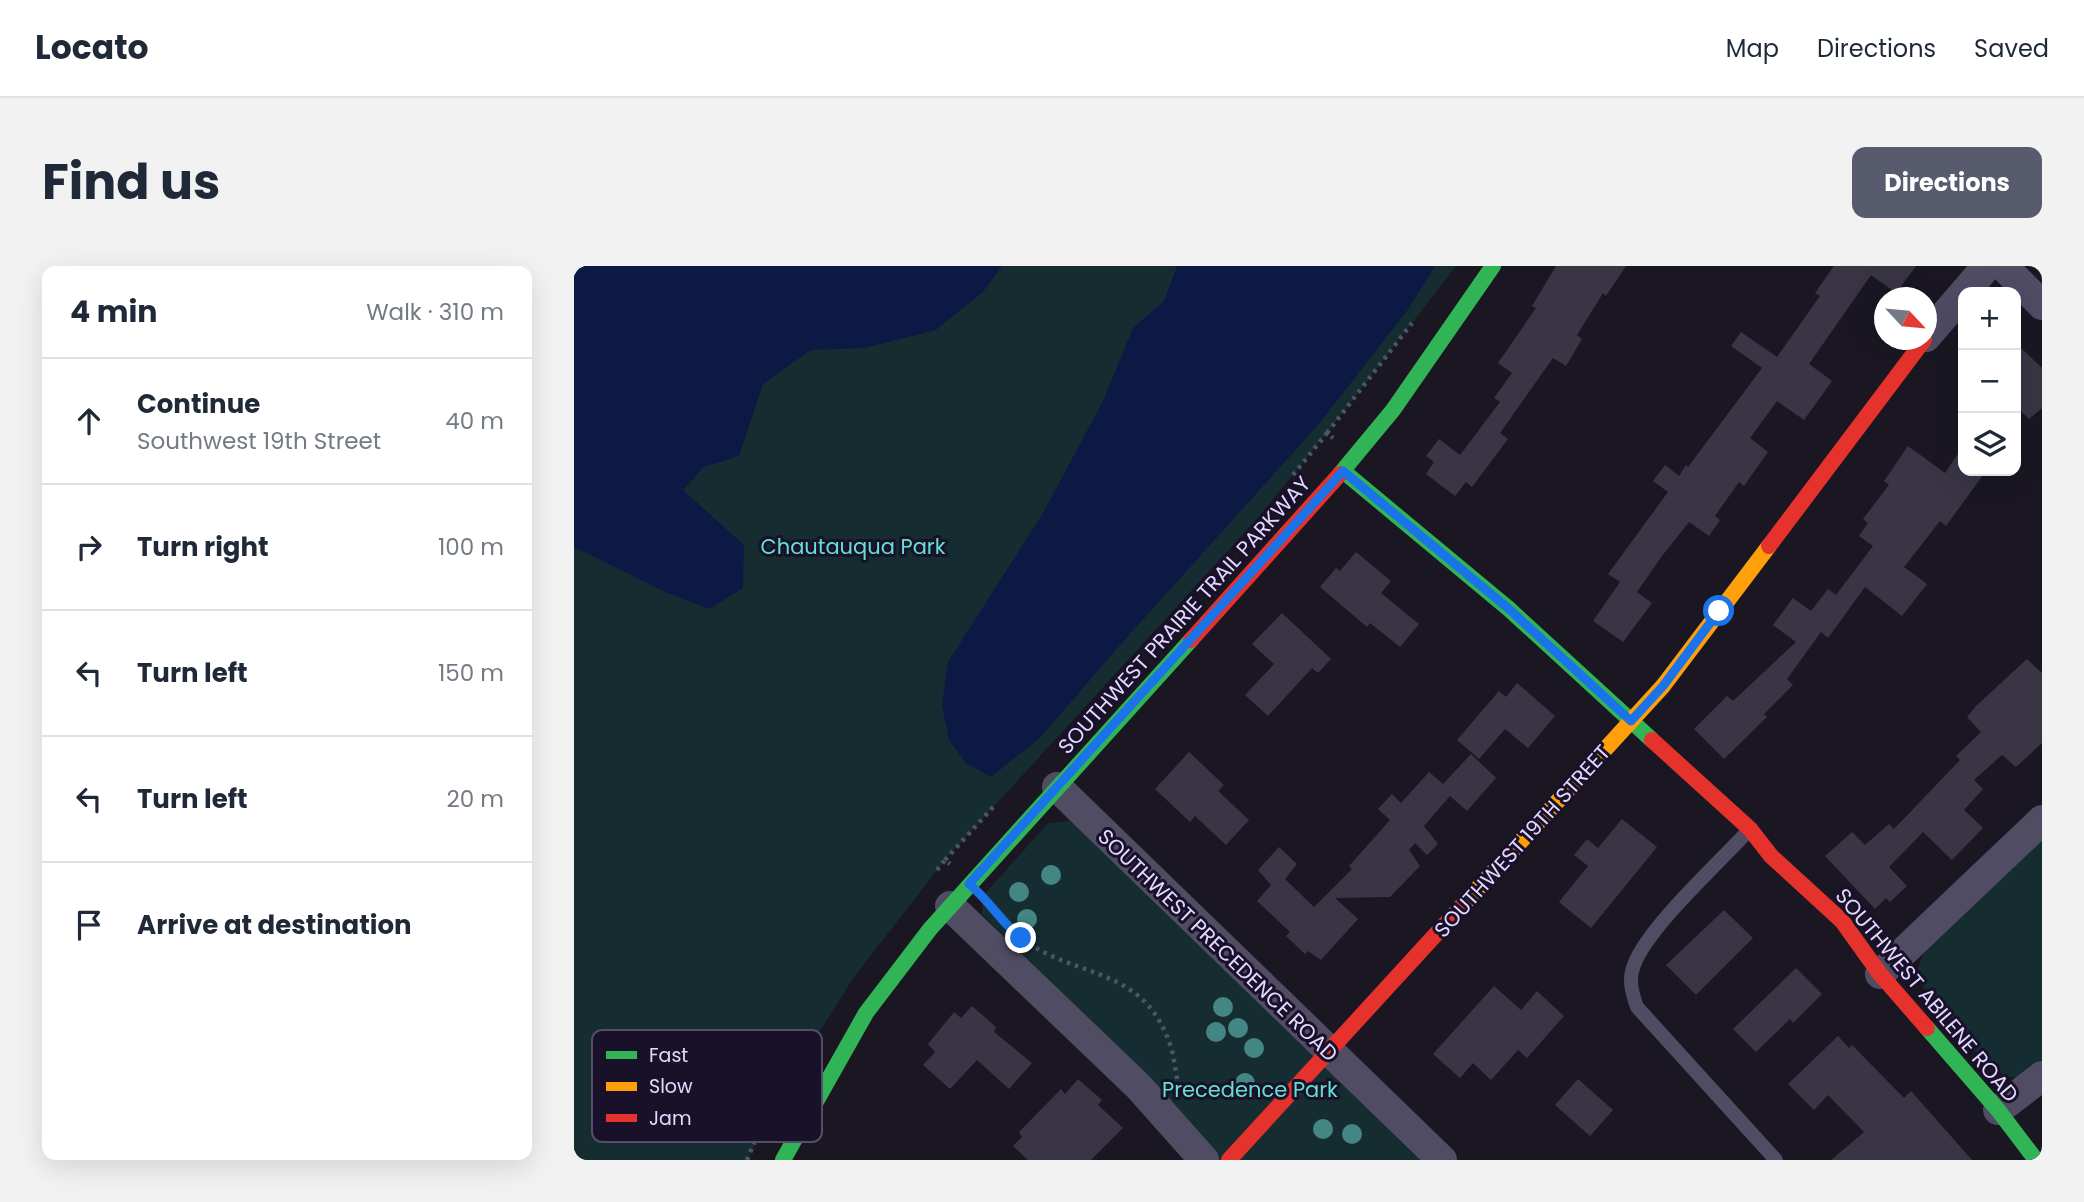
<!DOCTYPE html>
<html lang="en">
<head>
<meta charset="utf-8">
<style>
  :root { --surface:#fff; --page:#f2f2f3; --text:#1f2937; --muted:#747a83; --line:#e0e1e3; --accent:#585a6e }
  body { margin:0; font-family:Poppins,sans-serif; background:var(--page); color:var(--text) }
  .controls { position:absolute; right:21px; top:21px; display:grid; overflow:hidden; border-radius:14px; box-shadow:0 7px 28px #0002 }
  .controls button { width:63px; height:63px; display:grid; place-items:center; padding:0; border:0; border-bottom:2px solid var(--line); background:var(--surface); color:var(--text); font:35px sans-serif }
  .compass { position:absolute; left:1300px; top:21px; width:63px; height:63px; border-radius:50%; background:var(--surface); box-shadow:0 7px 28px #0002; rotate:116deg }
  .stop { position:absolute; width:21px; height:21px; margin:-16px; border:5px solid #1a73e8; border-radius:50%; background:#fff }
  .stop.end { background:#1a73e8; border-color:#fff; box-shadow:0 2px 7px #0008 }
  .list { margin:0; padding:0; list-style:none }
  h2 { display:flex; justify-content:space-between; align-items:center; height:91px; margin:0; padding:0 28px; font-size:30px }
  h2 small { font-size:23px; font-weight:400; color:var(--muted) }
  .list li { display:grid; grid-template-columns:46px 1fr auto; gap:21px; align-items:center; box-sizing:border-box; height:126px; padding:0 28px; border-top:2px solid var(--line) }
  .list b { display:block; font-size:26px; white-space:nowrap }
  .list p { margin:0; font-size:23px; white-space:nowrap; color:var(--muted) }
  .list em { font-size:23px; font-style:normal; color:var(--muted) }
  .icon { flex:none; width:38px; height:38px; fill:none; stroke:currentColor; stroke-width:2; stroke-linecap:round; stroke-linejoin:round }
  .map { position:relative; flex:none; width:1468px; height:894px; overflow:hidden; border-radius:14px }
  header { display:flex; align-items:center; gap:42px; box-sizing:border-box; height:98px; padding:0 35px; background:var(--surface); border-bottom:2px solid var(--line) }
  header strong { font-size:33px }
  nav { display:flex; gap:38px; margin-inline-start:auto; font-size:24px }
  .intro { display:flex; align-items:center; justify-content:space-between; box-sizing:border-box; height:168px; padding:0 42px }
  h1 { margin:0; font-size:49px }
  .button { padding:18px 32px; border-radius:14px; background:var(--accent); color:#fff; font-size:24px; font-weight:700 }
  main { display:flex; gap:42px; padding:0 42px }
  aside { flex:1; background:var(--surface); border-radius:14px; box-shadow:0 7px 28px #0002 }
  .map>svg:first-child { display:block }
  .green { fill:#152d31 }
  .water { fill:#0c1945 }
  .building { fill:#3a3545 }
  .lines { fill:none; stroke-linecap:round; stroke-linejoin:round }
  .path { stroke:#4b5564; stroke-width:4.5; stroke-dasharray:3.5 5; stroke-linecap:butt }
  .lane { stroke:#504c64; stroke-width:14 }
  .street { stroke:#504c64; stroke-width:30 }
  .fast { stroke:#30b455; stroke-width:16 }
  .slow { stroke:#ff9f0a; stroke-width:16 }
  .jam { stroke:#e5322d; stroke-width:16 }
  .tree { fill:#438683 }
  .route { stroke:#1a73e8; stroke-width:9 }
  .labels { text-anchor:middle; dominant-baseline:central; stroke-width:6; stroke-linejoin:round; paint-order:stroke }
  .park-label { font-size:21px; fill:#64e0d2; stroke:#181129 }
  .street-label { font-size:21px; fill:#e3d9ff; stroke:#181129 }
  .key { fill:#181129; stroke:#554d69; stroke-width:2 }
  .key-label { font-size:19px; fill:#e3d9ff }
</style>
</head>
<body>
<header>
<strong>Locato</strong>
<nav><a>Map</a><a>Directions</a><a>Saved</a></nav>
</header>
<div class="intro"><h1>Find us</h1><a class="button">Directions</a></div>
<main>
<aside>
<h2>4 min<small>Walk · 310 m</small></h2>
<ul class="list">
<li><svg class="icon" aria-label="ahead" viewBox="0 0 24 24"><path d="M12 20V5M6 11l6-6 6 6"/></svg><div><b>Continue</b><p>Southwest 19th Street</p></div><em>40 m</em></li>
<li><svg class="icon" aria-label="right" viewBox="0 0 24 24"><path d="M7 20v-9h11M14 6l5 5-5 5"/></svg><div><b>Turn right</b></div><em>100 m</em></li>
<li><svg class="icon" aria-label="left" viewBox="0 0 24 24"><path d="M17 20v-9H6M10 6l-5 5 5 5"/></svg><div><b>Turn left</b></div><em>150 m</em></li>
<li><svg class="icon" aria-label="left" viewBox="0 0 24 24"><path d="M17 20v-9H6M10 6l-5 5 5 5"/></svg><div><b>Turn left</b></div><em>20 m</em></li>
<li><svg class="icon" aria-label="arrive" viewBox="0 0 24 24"><path d="M6 21V4h12l-3 4 3 4H6"/></svg><div><b>Arrive at destination</b></div></li>
</ul>
</aside>
<div class="map">
<svg width="1468" height="894" viewBox="0 0 1468 894">
  <rect width="100%" height="100%" fill="#1a1723"/>
  <path class="green" d="M0,0H882L753,167L682,254L371,594L280,711L213,817L173,894H0Z
    M494,555L507,562L853,894H643L408,648V631L474,557Z
    M1468,569V795C1460,802 1451,811 1440,811C1415,812 1365,741 1348,720L1343,705L1350,686Z"/>
  <path class="water" d="M0,0H428L409,26L362,64L290,82L237,84L189,118L165,190L130,201L109,224L170,279L169,322L135,343L93,327L0,281Z
    M603,0H861L835,42L745,158L547,378L467,471L417,511L392,497L375,474L368,439L374,396L469,247L529,135L559,62L590,35Z"/>
  <path class="building" d="M982,0H1052L1032,30L1029,27L1003,69L1008,73L992,100L979,92L926,167L934,173L898,221L892,216L881,230L852,208L860,196L852,190L865,173L886,189L926,136L920,132L938,107L924,97L962,42L958,40Z
    M1260,0H1342L1322,27L1297,9L1235,98L1258,115L1230,154L1203,135L1176,172L1194,186L1170,220L1165,216L1141,250L1146,254L1135,270L1115,256L1088,290L1063,326L1078,337L1049,376L1019,355L1046,316L1034,308L1094,226L1079,215L1091,199L1105,210L1112,199L1114,201L1188,102L1157,80L1167,66L1203,91L1246,30L1241,27Z
    M1442,77L1468,102V142L1455,153L1442,140Z
    M1334,180L1371,207L1389,180V205H1412L1372,260L1366,255L1330,301L1353,318L1328,350L1291,321L1254,372L1247,366L1213,413L1219,419L1190,448L1193,451L1150,493L1120,463L1153,430L1159,435L1222,376L1199,359L1219,332L1237,345L1254,323L1262,329L1299,280L1285,270L1294,257L1289,253L1315,219L1310,215Z
    M782,286L817,315L807,327L845,358L826,381L796,357L793,361L746,321L762,302L766,305Z
    M708,347L757,393L744,407L738,402L694,450L671,429L700,398L678,378Z
    M1453,393L1468,407V477L1442,501L1428,489L1400,514L1409,523L1390,544L1409,562L1378,594L1349,566L1315,601L1333,620L1316,636L1312,632L1301,643L1251,590L1278,566L1291,579L1315,558L1320,563L1386,494L1382,490L1407,466L1393,451L1402,440Z
    M943,417L981,450L954,482L931,463L905,493L883,474L925,425L932,431Z
    M615,486L650,519L644,525L675,554L652,579L621,550L616,556L581,523Z
    M897,488L922,512L893,545L876,530L850,560L864,578L853,589L841,577L835,584L846,600L816,631L761,632L784,653L747,694L734,685L731,688L712,670L716,666L683,635L697,619L684,604L705,581L723,598L711,613L740,641L778,603L775,600L816,554L804,543L818,528L827,537L855,506L869,518Z
    M1048,553L1083,581L1017,662L985,636L1014,600L1000,589L1013,573L1024,582Z
    M1150,644L1179,672L1122,729L1092,699Z
    M1222,702L1248,728L1219,757L1216,753L1182,786L1159,763Z
    M920,720L947,744L963,725L990,750L953,792L944,784L917,814L899,797L886,812L859,788Z
    M398,740L422,761L420,766L458,797L435,823L403,794L376,823L349,799L361,786L354,778L380,746L387,752Z
    M1264,770L1275,782L1278,779L1330,832L1337,825L1398,894H1257L1290,866L1254,829L1240,844L1214,818Z
    M504,813L528,834L524,839L549,862L517,894H454L439,880L448,871L445,866L487,823L491,828Z
    M1004,813L1039,844L1016,870L981,839Z"/>
  <g class="lines">
    <path class="path" d="M753,167L838,57
      M719,209L753,167L759,172
      M371,594L420,540
      M363,604L371,594L376,598
      M462,682C517,713 572,706 597,781C601,794 601,809 606,823
      M173,894L183,870L219,808"/>
    <path class="lane" d="M1175,564C1145,597 1074,661 1060,699C1054,713 1058,727 1063,741L1202,894"/>
    <path class="street" d="M1429,0L1468,39
      M1352,71L1413,0
      M483,521L868,894
      M376,640L565,821L630,894
      M1306,708L1468,554
      M1424,844L1468,810"/>
    <path class="fast" d="M769,205L935,343L1078,474
      M766,208L819,144L919,0
      M1353,762L1424,844L1462,894
      M209,894L292,747L356,663L617,374"/>
    <path class="slow" d="M886,642L1089,420L1195,280"/>
    <path class="jam" d="M1195,280L1350,74
      M617,374L766,208
      M1078,474L1176,563L1197,590L1268,655L1306,708L1353,762
      M655,894L886,642"/>
  </g>
  <g class="tree">
    <circle cx="477" cy="609" r="10"/>
    <circle cx="445" cy="626" r="10"/>
    <circle cx="453" cy="653" r="10"/>
    <circle cx="649" cy="741" r="10"/>
    <circle cx="664" cy="762" r="10"/>
    <circle cx="642" cy="766" r="10"/>
    <circle cx="680" cy="782" r="10"/>
    <circle cx="671" cy="817" r="10"/>
    <circle cx="749" cy="863" r="10"/>
    <circle cx="778" cy="868" r="10"/>
  </g>
  <g class="lines">
    <path class="route" d="M447,672C427,656 415,634 395,618L769,205L935,343L1057,455L1089,420L1145,345"/>
  </g>
  <g class="labels">
    <g class="park-label">
      <text x="279" y="280">Chautauqua Park</text>
      <text x="676" y="823">Precedence Park</text>
    </g>
    <g class="street-label">
      <text transform="translate(610 349) rotate(-48)">SOUTHWEST PRAIRIE TRAIL PARKWAY</text>
      <text transform="translate(948 575) rotate(-48)">SOUTHWEST 19TH STREET</text>
      <text transform="translate(644 679) rotate(44)">SOUTHWEST PRECEDENCE ROAD</text>
      <text transform="translate(1353 729) rotate(50)">SOUTHWEST ABILENE ROAD</text>
    </g>
  </g>
  <rect x="18" y="764" width="230" height="112" rx="10" class="key"/>
  <rect x="32" y="785" width="31" height="8" fill="#30b455"/>
  <rect x="32" y="816" width="31" height="9" fill="#ff9f0a"/>
  <rect x="32" y="848" width="31" height="8" fill="#e5322d"/>
  <g class="key-label">
    <text x="75" y="796">Fast</text>
    <text x="75" y="827">Slow</text>
    <text x="75" y="859">Jam</text>
  </g>
</svg>
<div class="controls">
<button>+</button>
<button>−</button>
<button><svg class="icon" aria-label="layers" viewBox="0 0 24 24"><path d="M12 4l9 5-9 5-9-5zM3 14l9 5 9-5"/></svg></button>
</div>
<svg class="compass" viewBox="-18 -18 36 36"><path d="M0-13l5 13h-10z" fill="#e53935"/><path d="M0 13l5-13h-10z" fill="#747a83"/></svg>
<div class="stop" style="left:1145px;top:345px"></div>
<div class="stop end" style="left:447px;top:672px"></div>
</div>
</main>
</body>
</html>
